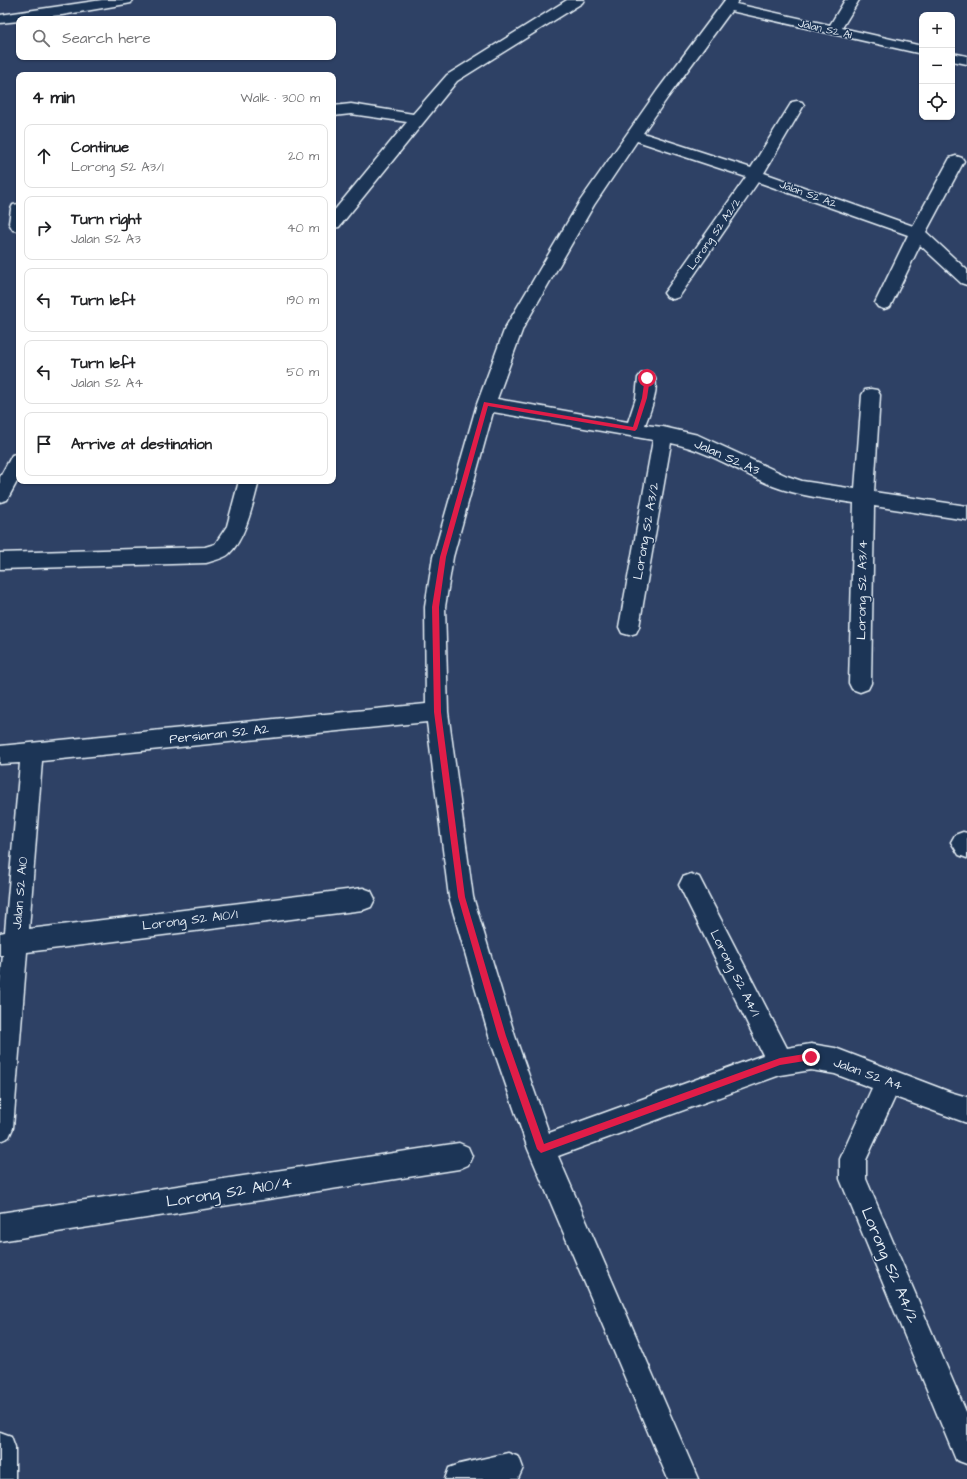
<!DOCTYPE html>
<html lang="en">
<head>
<meta charset="utf-8">
<style>
  :root { --surface:#fff; --page:#f2f2f2; --text:#202124; --muted:#757577; --line:#e0e0e0 }
  body { margin:0; font-family:"Architects Daughter",sans-serif; background:var(--page); color:var(--text) }
  .controls { position:absolute; right:12px; top:12px; display:grid; overflow:hidden; border-radius:8px; box-shadow:0 1px 3px #0004 }
  .controls button { width:36px; height:36px; display:grid; place-items:center; padding:0; border:0; border-bottom:1px solid var(--line); background:var(--surface); color:var(--text); font:20px sans-serif }
  .stop { position:absolute; width:12px; height:12px; margin:-9px; border:3px solid #e11d48; border-radius:50%; background:#fff }
  .stop.end { background:#e11d48; border-color:#fff; box-shadow:0 1px 4px #0008 }
  .list { margin:0; padding:0; list-style:none }
  h2 { display:flex; justify-content:space-between; align-items:center; height:52px; margin:0; padding:0 16px; font-size:17px }
  h2 small { font-size:13px; font-weight:400; color:var(--muted) }
  .list li { display:grid; grid-template-columns:26px 1fr auto; gap:12px; align-items:center; box-sizing:border-box; height:64px; margin:0 8px 8px; padding:0 8px; border:1px solid var(--line); border-radius:8px }
  .list b { display:block; font-size:15px; white-space:nowrap }
  .list p { margin:0; font-size:13px; white-space:nowrap; color:var(--muted) }
  .list em { font-size:13px; font-style:normal; color:var(--muted) }
  .icon { flex:none; width:22px; height:22px; fill:none; stroke:currentColor; stroke-width:2; stroke-linecap:round; stroke-linejoin:round }
  .map { position:relative; flex:none; width:967px; height:1479px; overflow:hidden }
  .search { position:absolute; background:var(--surface); box-shadow:0 1px 3px #0004; left:16px; top:16px; width:320px; height:44px; display:flex; align-items:center; gap:10px; box-sizing:border-box; padding:0 14px; border-radius:8px; color:var(--muted); font-size:15px }
  .panel { position:absolute; background:var(--surface); box-shadow:0 1px 3px #0004; left:16px; top:72px; width:320px; height:412px; border-radius:8px }
  .map>svg:first-child { display:block }
  .lines { fill:none; stroke-linecap:round; stroke-linejoin:round }
  .minor-casing { stroke:#e8f1f8; stroke-width:3 }
  .highway-casing { stroke:#e8f1f8; stroke-width:3 }
  .minor { fill:#1d3557; fill-rule:evenodd }
  .highway { fill:#1d3557; fill-rule:evenodd }
  .route { fill:#e11d48 }
  .labels { text-anchor:middle; dominant-baseline:central; stroke-width:3; stroke-linejoin:round; paint-order:stroke }
  .far-street-label { font-size:11px; fill:#e8f1f8; stroke:#1d3557 }
  .street-label { font-size:13px; fill:#e8f1f8; stroke:#1d3557 }
  .near-street-label { font-size:16px; fill:#e8f1f8; stroke:#1d3557 }
</style>
</head>
<body>
<div class="map">
<svg width="967" height="1479" viewBox="0 0 967 1479">
  <rect width="100%" height="100%" fill="#2e4165"/>
  <filter id="ink" filterUnits="userSpaceOnUse"><feTurbulence type="fractalNoise" baseFrequency=".025" numOctaves="2"/><feDisplacementMap in="SourceGraphic" scale="8" xChannelSelector="R" yChannelSelector="G"/><feConvolveMatrix kernelMatrix="1 2 1 2 8 2 1 2 1" color-interpolation-filters="sRGB"/></filter>
  <g filter="url(#ink)">
    <g class="lines">
      <defs>
        <path id="minor" d="M567,0H584L582,3L457,81L339,227L333,228V212L407,122L351,114L333,116V106L351,104L413,114L447,75Z
          M725,0H739L736,4L830,25L845,0H859L842,28L922,46V54L731,11L668,97L643,133L751,168L792,102L797,101L802,102L804,105L764,173L913,226L950,158L956,156L962,158L964,161L926,232L967,270V285L961,283L920,245L890,307L884,309L878,307L875,303L908,235L758,182L679,297L673,299L667,297L664,293L667,289L746,177L637,141L594,205L523,328L497,399L628,422L636,398L638,378L641,374L647,372L653,374C661,386 650,412 645,425L663,427L698,435L787,476L802,481L855,489L862,395L865,390L871,389L877,390L880,395L874,492L967,506V520L874,506L871,683L868,689L860,692L852,689L849,683L854,503C827,499 799,496 773,486C739,472 707,450 671,443L639,627L636,633L629,635L622,633L619,627L653,440L493,412L453,557L445,607L448,712L473,897L515,1036L549,1133L763,1055L679,885L683,877L691,874L699,877L787,1048L811,1044L835,1048L950,1092L967,1097V1123L895,1097L866,1160V1179L967,1414V1464L956,1460L840,1179V1159L872,1088L835,1074L811,1070L780,1075L558,1156L698,1479H668L528,1149L489,1036L449,897L427,722L42,761L29,929L363,888L371,891L375,899L371,907L363,910L27,952L13,1128L9,1137L0,1141V983L3,955H0V933L5,932L20,763L0,764V746L426,704L425,607L433,557L477,404L505,328L580,201L657,91Z
          M952,53L967,56V64L952,61Z
          M19,204V231L13,230L9,223L11,209L13,205Z
          M19,453V478L7,500L0,502V477L12,455Z
          M239,481H259C253,503 246,538 229,554C225,558 213,561 206,563L0,569V553L205,547L215,544L227,526Z
          M963,832L967,833V858L959,855L951,842L955,835Z
          M459,1143L468,1147L472,1156L468,1165L459,1169L0,1241V1213Z
          M0,1432L11,1436L15,1447V1479H0Z
          M508,1453L519,1457L523,1468L518,1479H445L449,1468L460,1464Z"/>
        <path id="highway" d="M102,0H133L131,3L126,4L62,15L19,19V21L0,23V15Z"/>
      </defs>
      <use href="#minor" class="minor-casing"/>
      <use href="#highway" class="highway-casing"/>
      <use href="#minor" class="minor"/>
      <use href="#highway" class="highway"/>
    </g>
  </g>
  <path class="route" d="M645,377L650,378L647,398L637,429L635,431L488,406L446,557L439,607L441,712L465,897L506,1036L544,1144L780,1058L811,1053L815,1057L811,1060L780,1065L541,1153L537,1149L498,1036L458,897L434,712L432,607L440,557L484,402L633,427L642,398Z"/>
  <g class="labels">
    <g class="far-street-label">
      <text transform="translate(825 29) rotate(13)">Jalan S2 A1</text>
      <text transform="translate(808 194) rotate(20)">Jalan S2 A2</text>
      <text transform="translate(714 234) rotate(-55)">Lorong S2 A2/2</text>
    </g>
    <g class="street-label">
      <text transform="translate(727 457) rotate(24)">Jalan S2 A3</text>
      <text transform="translate(646 531) rotate(-80)">Lorong S2 A3/2</text>
      <text transform="translate(862 590) rotate(-89)">Lorong S2 A3/4</text>
      <text transform="translate(219 734) rotate(-6)">Persiaran S2 A2</text>
      <text transform="translate(20 893) rotate(-85)">Jalan S2 A10</text>
      <text transform="translate(190 920) rotate(-7)">Lorong S2 A10/1</text>
      <text transform="translate(735 973) rotate(63)">Lorong S2 A4/1</text>
      <text transform="translate(868 1074) rotate(20)">Jalan S2 A4</text>
    </g>
    <g class="near-street-label">
      <text transform="translate(229 1192) rotate(-9)">Lorong S2 A10/4</text>
      <text transform="translate(890 1265) rotate(67)">Lorong S2 A4/2</text>
    </g>
  </g>
</svg>
<div class="controls">
<button>+</button>
<button>−</button>
<button><svg class="icon" aria-label="locate" viewBox="0 0 24 24"><circle cx="12" cy="12" r="6"/><path d="M12 2v4M12 18v4M2 12h4M18 12h4"/></svg></button>
</div>
<div class="stop" style="left:647px;top:378px"></div>
<div class="stop end" style="left:811px;top:1057px"></div>
<div class="search"><svg class="icon" aria-label="search" viewBox="0 0 24 24"><circle cx="10" cy="10" r="6"/><path d="M15 15l6 6"/></svg>Search here</div>
<section class="panel">
<h2>4 min<small>Walk · 300 m</small></h2>
<ul class="list">
<li><svg class="icon" aria-label="ahead" viewBox="0 0 24 24"><path d="M12 20V5M6 11l6-6 6 6"/></svg><div><b>Continue</b><p>Lorong S2 A3/1</p></div><em>20 m</em></li>
<li><svg class="icon" aria-label="right" viewBox="0 0 24 24"><path d="M7 20v-9h11M14 6l5 5-5 5"/></svg><div><b>Turn right</b><p>Jalan S2 A3</p></div><em>40 m</em></li>
<li><svg class="icon" aria-label="left" viewBox="0 0 24 24"><path d="M17 20v-9H6M10 6l-5 5 5 5"/></svg><div><b>Turn left</b></div><em>190 m</em></li>
<li><svg class="icon" aria-label="left" viewBox="0 0 24 24"><path d="M17 20v-9H6M10 6l-5 5 5 5"/></svg><div><b>Turn left</b><p>Jalan S2 A4</p></div><em>50 m</em></li>
<li><svg class="icon" aria-label="arrive" viewBox="0 0 24 24"><path d="M6 21V4h12l-3 4 3 4H6"/></svg><div><b>Arrive at destination</b></div></li>
</ul>
</section>
</div>
</body>
</html>
